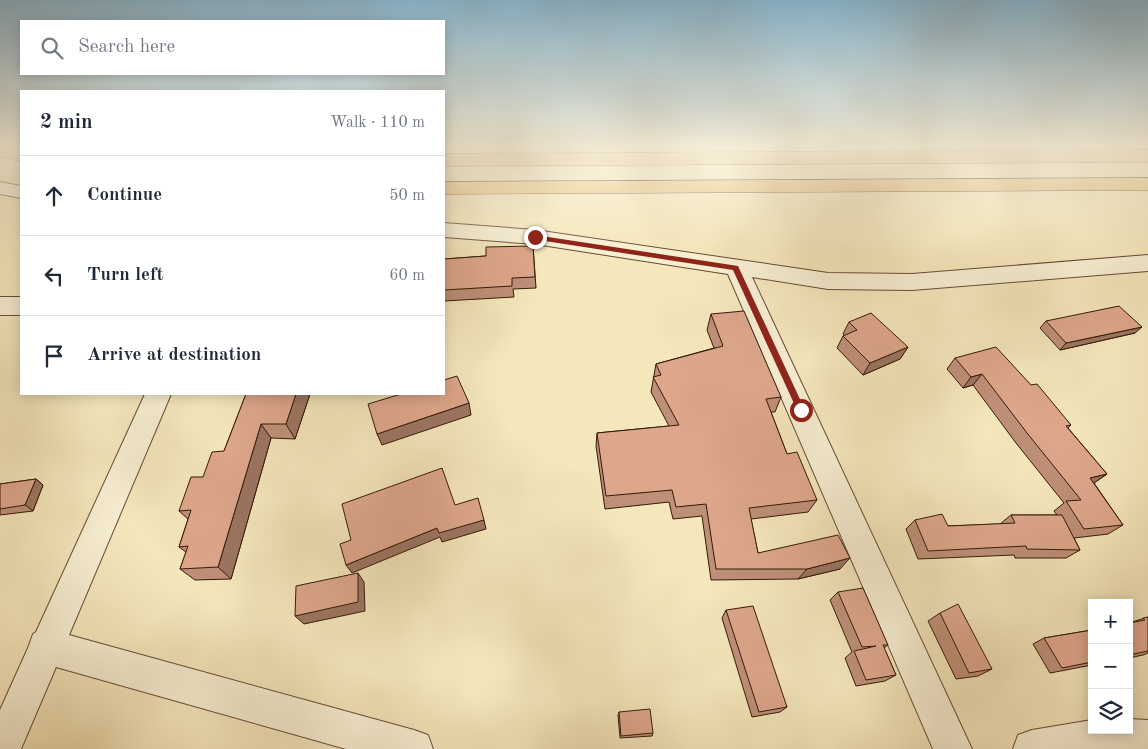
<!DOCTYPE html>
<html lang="en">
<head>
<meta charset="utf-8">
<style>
  :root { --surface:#fff; --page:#f6f6f7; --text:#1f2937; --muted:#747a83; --line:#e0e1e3 }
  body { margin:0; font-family:"Old Standard TT",serif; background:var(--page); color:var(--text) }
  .controls { position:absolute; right:15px; bottom:15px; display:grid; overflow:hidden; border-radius:0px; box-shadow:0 2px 12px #0003 }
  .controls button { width:45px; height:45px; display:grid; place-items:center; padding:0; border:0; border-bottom:1px solid var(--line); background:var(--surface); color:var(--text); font:25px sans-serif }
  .stop { position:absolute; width:15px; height:15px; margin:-11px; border:4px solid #8f2418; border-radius:50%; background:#fff }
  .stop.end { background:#8f2418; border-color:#fff; box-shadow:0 1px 5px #0008 }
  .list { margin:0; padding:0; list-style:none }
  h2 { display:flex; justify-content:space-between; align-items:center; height:65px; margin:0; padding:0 20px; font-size:21px }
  h2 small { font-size:16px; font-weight:400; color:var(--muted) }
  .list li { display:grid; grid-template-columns:32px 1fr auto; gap:15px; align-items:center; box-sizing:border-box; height:80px; padding:0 20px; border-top:1px solid var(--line) }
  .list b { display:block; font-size:19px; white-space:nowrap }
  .list em { font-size:16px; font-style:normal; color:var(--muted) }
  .icon { flex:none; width:28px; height:28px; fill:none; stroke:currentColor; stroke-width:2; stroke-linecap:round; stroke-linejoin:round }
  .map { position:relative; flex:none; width:1148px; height:749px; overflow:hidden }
  .search { position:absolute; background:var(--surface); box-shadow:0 2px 12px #0003; left:20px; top:20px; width:425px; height:55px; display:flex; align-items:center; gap:12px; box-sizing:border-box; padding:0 18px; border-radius:0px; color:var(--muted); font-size:19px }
  .panel { position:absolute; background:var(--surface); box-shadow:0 2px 12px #0003; left:20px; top:90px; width:425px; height:305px; border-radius:0px }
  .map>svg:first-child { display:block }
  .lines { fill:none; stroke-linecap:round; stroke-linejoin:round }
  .minor-casing { stroke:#654c34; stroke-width:2 }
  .primary-casing { stroke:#351907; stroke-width:1 }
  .minor { fill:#f8efd3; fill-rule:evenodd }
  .primary { fill:#eac47e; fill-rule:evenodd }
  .wall { fill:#bf9078; stroke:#351907 }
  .shaded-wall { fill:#9b7562; stroke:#351907 }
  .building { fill:#dea78c; stroke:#351907 }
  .route { fill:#8f2418 }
</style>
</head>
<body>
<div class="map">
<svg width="1148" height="749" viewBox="0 0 1148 749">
  <rect width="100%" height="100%" fill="#f5e7bc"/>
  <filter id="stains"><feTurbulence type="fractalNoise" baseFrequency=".004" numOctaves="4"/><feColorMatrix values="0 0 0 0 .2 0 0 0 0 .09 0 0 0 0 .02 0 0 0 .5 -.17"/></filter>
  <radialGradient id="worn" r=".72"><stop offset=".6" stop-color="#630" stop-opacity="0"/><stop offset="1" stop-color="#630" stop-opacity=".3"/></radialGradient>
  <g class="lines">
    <defs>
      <path id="minor" d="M0,182L21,186V198L0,194Z
        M444,223L535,230L828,273L912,274L1148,255V271L912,290L828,289L752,277L972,749H933L728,274L535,244L444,237Z
        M0,297H21V315H0Z
        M145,394H171L69,635L414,730L428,735L433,749H346L56,667L21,749H0V710L28,648L33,634L36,632Z
        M1129,719L1148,720V749H1013L1018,735L1032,730L1092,720V730H1129Z"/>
      <path id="primary" d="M0,146L21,149V161L0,157Z
        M1148,150V162L444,166V154Z
        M1148,178V190L444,194V182Z"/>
    </defs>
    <use href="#minor" class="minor-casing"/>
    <use href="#primary" class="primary-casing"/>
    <use href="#minor" class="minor"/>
    <use href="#primary" class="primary"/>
  </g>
  <path class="wall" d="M533,246L536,288L513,289L514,297L444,301V259L486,256Z
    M711,314L781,397L775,412H771L787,454L817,500L808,512L751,519L758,553L840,569L798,579L711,580L702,516L673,519L669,502L605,509L596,446L597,433L669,426L651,392L656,364L714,348L707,330Z
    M1046,321L1135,333L1060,350L1040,328Z
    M849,322L908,347L900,359L863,375L837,348L843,336L844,335L843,334Z
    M955,358L1031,385L1071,425L1068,428L1107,474L1094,483L1123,525L1108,534L1074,538L1080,550L1066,558H1015L1014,555L918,559L906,529L915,520L948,526L1000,524L1011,515H1057L1054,511L1064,503L1016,443L973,385L963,388L947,369Z
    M246,394H310L295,439L271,438L231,579L195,580L180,569L186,552L179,547L188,519L179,511L203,477L224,451Z
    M36,479L43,485L33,511L0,515V484Z
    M838,592L888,645L884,648L896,675L885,681L856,686L845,658L852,652L830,600Z
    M726,610L787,707L780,712L752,717L722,618Z
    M940,613L992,669L978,676L956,679L928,621Z
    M1148,617V653L1143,655L1129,658V623Z
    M1092,630V665L1050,673L1033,644L1044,638Z
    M619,712L653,733L652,736L620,738L618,715Z"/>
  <path class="shaded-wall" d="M1142,327L1135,333L1060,350L1066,343Z
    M908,347L900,359L863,375L870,363Z
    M982,374L973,385L963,388L971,377Z
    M296,394H310L295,439L286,424Z
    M469,403L471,415L382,445L377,434Z
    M261,424L271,438L231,579L218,567Z
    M1107,474L1094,483L1077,487L1090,478Z
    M36,479L43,485L33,511L25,505Z
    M484,520L486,529L442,542L440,537L352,573L346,565L437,528Z
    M850,558L840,569L798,579L807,569Z
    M358,573L364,582L365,611L304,624L295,616Z"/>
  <path class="building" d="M533,246L535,277L512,278V286L444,290V259L486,256V247Z
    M1119,306L1142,327L1066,343L1046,321Z
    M744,311L781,397L766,399L787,454L797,452L817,500L749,508L758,553L838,535L850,558L807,569H716L706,504L676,507L672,490L606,496L597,433L679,425L653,377L661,375L656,364L723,346L711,314Z
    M871,313L908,347L870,363L843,336L857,330L849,322Z
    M996,347L1031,385L1037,384L1071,425L1066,426L1107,474L1090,478L1123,525L1084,529L1066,501L1081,500L1027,433L982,374L971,377L955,358Z
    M457,376L469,403L377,434L368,404L401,394H444V380Z
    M246,394H296L286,424H261L218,567L180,569L188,546L179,547L191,510L179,511L191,477H203L212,452L224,451Z
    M442,468L455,505L478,498L484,520L439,533L437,528L346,565L340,544L351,540L342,504Z
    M36,479L25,505L0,509V484Z
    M942,514L948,526L1015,523L1011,515H1062L1080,550L1027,549L1026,546L928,551L915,520Z
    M358,573V602L295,616L296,586Z
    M863,588L888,645H883L896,675L866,680L854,651L876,646L862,647L838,592Z
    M958,604L992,669L969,673L940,613Z
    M753,606L787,707L759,712L726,610Z
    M1148,617V651L1129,655V623L1145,620L1143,618Z
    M1092,630V662L1062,668L1044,638Z
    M650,709L653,733L621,736L619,712Z"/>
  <linearGradient id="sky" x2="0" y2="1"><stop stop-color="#89b8d3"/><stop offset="0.58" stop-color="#faf4e1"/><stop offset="1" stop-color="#faf4e1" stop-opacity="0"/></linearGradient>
  <rect width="1148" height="251" fill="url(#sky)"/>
  <path class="route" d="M535,235L738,266L805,410L804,413L801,414L797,410L733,270L532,239V236Z"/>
  <rect width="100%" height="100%" filter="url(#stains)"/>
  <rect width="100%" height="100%" fill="url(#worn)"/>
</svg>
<div class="controls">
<button>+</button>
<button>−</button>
<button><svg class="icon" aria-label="layers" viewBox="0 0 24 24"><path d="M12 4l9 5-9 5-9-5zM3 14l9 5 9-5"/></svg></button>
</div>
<div class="stop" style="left:801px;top:410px"></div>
<div class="stop end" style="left:535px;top:237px"></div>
<div class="search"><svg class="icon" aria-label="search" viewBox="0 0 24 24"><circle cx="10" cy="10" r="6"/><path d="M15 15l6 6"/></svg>Search here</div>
<section class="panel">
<h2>2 min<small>Walk · 110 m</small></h2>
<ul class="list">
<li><svg class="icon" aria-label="ahead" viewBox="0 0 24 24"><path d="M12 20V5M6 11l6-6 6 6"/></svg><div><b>Continue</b></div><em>50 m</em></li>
<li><svg class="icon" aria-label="left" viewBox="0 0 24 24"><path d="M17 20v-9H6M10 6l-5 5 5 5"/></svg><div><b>Turn left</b></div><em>60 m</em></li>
<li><svg class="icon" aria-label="arrive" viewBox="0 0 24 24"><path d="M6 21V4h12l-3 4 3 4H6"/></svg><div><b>Arrive at destination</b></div></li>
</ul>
</section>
</div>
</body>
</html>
